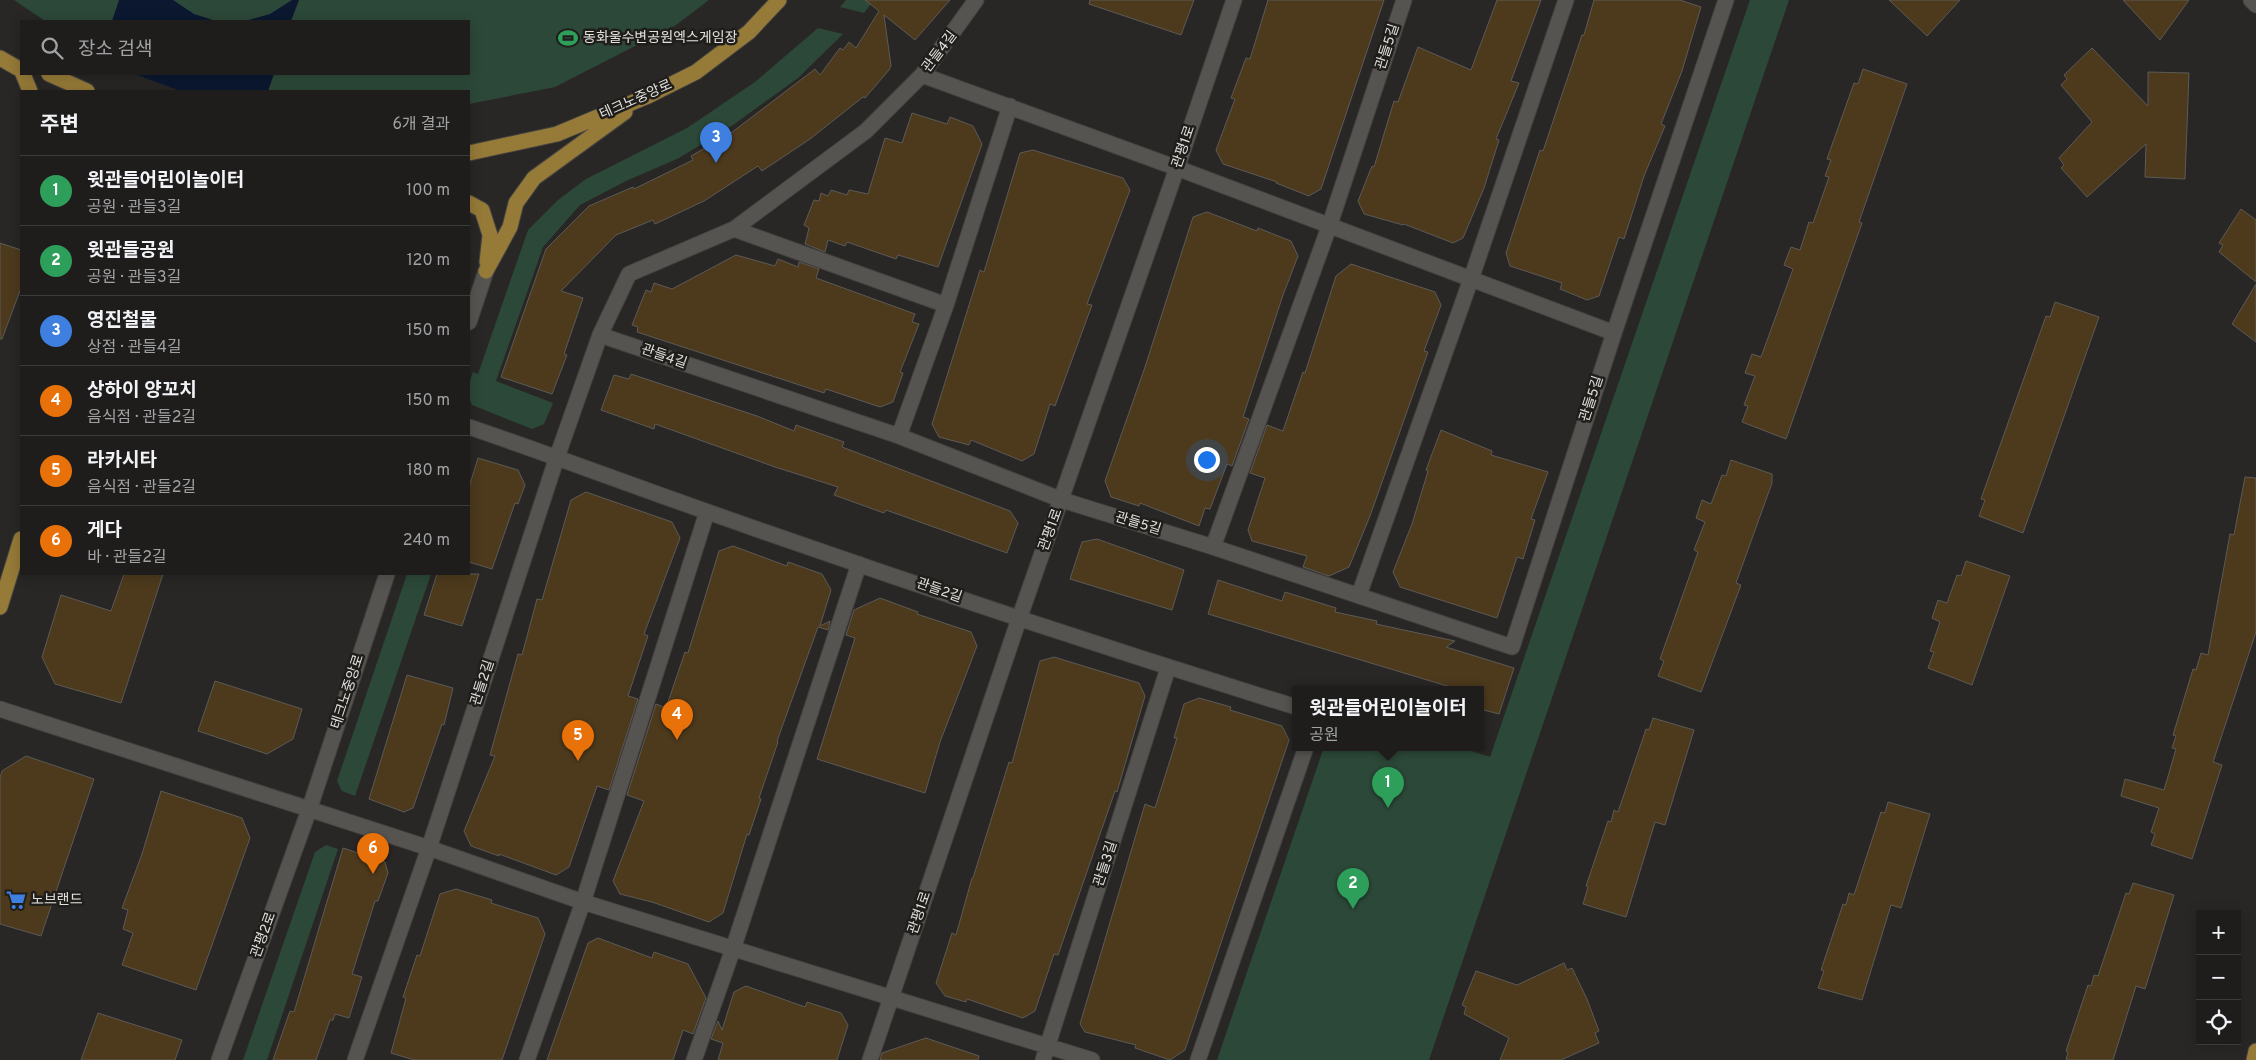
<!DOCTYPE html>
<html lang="ko">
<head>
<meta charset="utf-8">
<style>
  :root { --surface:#1f1d1c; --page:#272625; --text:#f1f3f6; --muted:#a1a2a3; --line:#3c3b3b; --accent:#d93025 }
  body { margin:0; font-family:Overpass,"Noto Sans KR",sans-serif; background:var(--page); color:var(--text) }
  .controls { position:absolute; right:15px; bottom:15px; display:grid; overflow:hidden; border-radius:0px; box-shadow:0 2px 12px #0003 }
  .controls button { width:45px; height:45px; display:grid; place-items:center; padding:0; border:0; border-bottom:1px solid var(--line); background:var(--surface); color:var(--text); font:25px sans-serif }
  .you { position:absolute; left:1206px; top:459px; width:18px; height:18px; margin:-12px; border:4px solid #fff; border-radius:50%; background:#1a73e8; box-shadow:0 0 0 8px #1a73e833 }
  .badge { display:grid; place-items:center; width:32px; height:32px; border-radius:50%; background:var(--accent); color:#fff; font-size:16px; font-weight:700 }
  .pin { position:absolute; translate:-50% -41px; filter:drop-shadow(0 1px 2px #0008) }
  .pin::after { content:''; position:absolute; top:26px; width:18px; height:15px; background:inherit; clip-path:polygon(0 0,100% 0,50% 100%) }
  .popup { position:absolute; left:1292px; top:686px; width:192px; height:65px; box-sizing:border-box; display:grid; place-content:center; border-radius:0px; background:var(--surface); filter:drop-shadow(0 1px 4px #0005); font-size:16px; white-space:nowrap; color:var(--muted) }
  .popup b { font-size:19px; color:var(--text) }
  .popup::after { content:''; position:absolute; left:50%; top:100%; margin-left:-10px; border:10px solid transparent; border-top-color:var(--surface) }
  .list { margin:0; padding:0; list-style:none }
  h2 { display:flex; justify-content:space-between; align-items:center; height:65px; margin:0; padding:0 20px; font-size:21px }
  h2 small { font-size:16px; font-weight:400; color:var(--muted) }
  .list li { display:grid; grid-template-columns:32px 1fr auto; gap:15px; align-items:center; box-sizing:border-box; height:70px; padding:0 20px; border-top:1px solid var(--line) }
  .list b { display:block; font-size:19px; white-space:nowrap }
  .list p { margin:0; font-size:16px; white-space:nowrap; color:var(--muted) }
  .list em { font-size:16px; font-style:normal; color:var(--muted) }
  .icon { flex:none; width:28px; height:28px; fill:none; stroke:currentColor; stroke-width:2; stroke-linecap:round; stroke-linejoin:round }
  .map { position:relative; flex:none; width:2256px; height:1060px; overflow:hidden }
  .search { position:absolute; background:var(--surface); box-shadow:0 2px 12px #0003; left:20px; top:20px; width:450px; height:55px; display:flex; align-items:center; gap:12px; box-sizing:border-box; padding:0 18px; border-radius:0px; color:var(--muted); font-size:19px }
  .panel { position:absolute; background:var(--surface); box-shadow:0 2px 12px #0003; left:20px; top:90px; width:450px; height:485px; border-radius:0px }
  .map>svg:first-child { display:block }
  .green { fill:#2c4838 }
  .water { fill:#0b1830 }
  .building { fill:#4d3a1d; stroke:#5c5a57 }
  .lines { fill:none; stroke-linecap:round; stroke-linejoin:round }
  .minor-casing { stroke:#444240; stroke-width:17 }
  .major-casing { stroke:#444240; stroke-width:17 }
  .minor { stroke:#565451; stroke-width:15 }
  .major { stroke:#957a38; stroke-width:15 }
  .labels { text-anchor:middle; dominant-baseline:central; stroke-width:5; stroke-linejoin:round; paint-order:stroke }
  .poi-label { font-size:14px; fill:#e1e0de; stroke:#1f1e1b; text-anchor:start }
  .street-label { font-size:14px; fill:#e1e0de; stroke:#1f1e1b }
</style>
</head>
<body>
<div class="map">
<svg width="2256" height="1060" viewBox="0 0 2256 1060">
  <rect width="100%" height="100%" fill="#292725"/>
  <path class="green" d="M14,0H709L676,25L555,87L469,104V91H180L134,74H469V21H45Z
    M846,0H874L864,13L840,7Z
    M1750,0H1789L1429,1060H1217L1324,747H1459L1490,757Z
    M818,28L843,34L798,78L733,125L679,158L626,181L580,205L543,247L496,381L553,403L544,424L532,429L472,405C466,393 469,383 473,372L478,374L528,230L558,200L586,179L687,128L755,82Z
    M407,574H431L355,796L342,791L337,781Z
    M326,845L338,849L267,1060H243L315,852Z"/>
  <path class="water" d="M119,0H173L194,14L216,21H112Z
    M292,0H299L291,21H245L270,14Z
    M134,74H274L268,91H180Z"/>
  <path class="building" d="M865,0H950L915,40L884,15L891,66L889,70L865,98L863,97L810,139L762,171L758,166L704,201L655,224L653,220L616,235L561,291L583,298L564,354L567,355L552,394L501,377L546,249L589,206L633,187L634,189L693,160L691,156L731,133L815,69L820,75L840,48L843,50L849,42L856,48L879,11Z
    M1090,0H1194L1181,35L1089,4Z
    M1268,0H1384L1321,189L1309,196L1276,183L1277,182L1223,164L1216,150L1235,99L1231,98L1246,58L1250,59Z
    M1497,0H1541L1511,81L1519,83L1496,139L1499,140L1484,188L1463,238L1453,243L1404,224L1403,225L1364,214L1358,201L1372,166L1374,167L1394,101L1398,102L1418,47L1471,70Z
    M1594,0H1680L1701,7L1682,71L1661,124L1665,126L1644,176L1624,239L1619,237L1599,296L1587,300L1560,289L1562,283L1510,266L1506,253L1540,150L1543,151L1582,35H1584Z
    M1889,0H1960L1927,36Z
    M2123,0H2189L2160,40Z
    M2092,48L2148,106V72L2189,73L2185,179L2145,177L2146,144L2087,197L2061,168L2064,165L2059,158L2092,122L2061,85L2067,79L2064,75Z
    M1863,69L1907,84L1859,222L1862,223L1786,439L1742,422L1748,406L1744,405L1755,376L1745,373L1752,354L1761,357L1793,269L1784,265L1791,247L1800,250L1809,222L1813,223L1829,177L1825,176L1831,160L1827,159L1854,83L1858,84Z
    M912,113L947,124L950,117L973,126L982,144L938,267L898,255L896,259L847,242L845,246L828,240L825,252L805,244L809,228L804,225L814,200L819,201L821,193L828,196L831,190L847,195L849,190L868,194L885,138L902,143Z
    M1033,150L1123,178L1130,190L1087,304L1092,305L1055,406L1050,404L1034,454L1022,461L971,440L969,445L939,437L932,424L980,270L984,272L1020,153Z
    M2241,209L2256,220V282L2219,252L2223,245L2219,243Z
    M1207,212L1257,231L1258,228L1291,241L1298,256L1283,295L1243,417L1249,419L1232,466L1227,464L1210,509L1205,508L1199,526L1140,503L1139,506L1111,497L1105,481L1145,367L1193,217Z
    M0,243L21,250V288L2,339H0Z
    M736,255L775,266L778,259L798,267L799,262L819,269L816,278L915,314L912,322L919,324L900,372L903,373L893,402L880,407L826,389L824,393L637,332L638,327L632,325L646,290L651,292L654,283L672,289Z
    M1351,264L1435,292L1441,305L1424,351L1428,352L1370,516L1349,567L1329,576L1303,567L1307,556L1252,541L1248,530L1265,478L1250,473L1267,425L1283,431L1303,372L1305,373L1336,276Z
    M2256,284V342L2232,324Z
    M2055,302L2099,317L2023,533L1979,516L1985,500L1981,499L2046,316L2050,317Z
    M631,374L757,416L794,431L796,425L844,442L842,447L1010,511L1018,523L1007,553L886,510L884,513L834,495L838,487L775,467L655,424L654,429L601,410L614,375L629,379Z
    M1441,430L1492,451L1491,455L1548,472L1531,519L1535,520L1523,559L1517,557L1497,618L1400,587L1393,572L1412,524L1428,471L1426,470Z
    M478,458L518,470L525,485L518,504L515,503L492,569L469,562V487Z
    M1731,460L1772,474V483L1736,583L1741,585L1701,692L1658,676L1664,661L1660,659L1698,552L1694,550L1705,522L1696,518L1702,500L1711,504L1722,475L1726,476Z
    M2245,477L2256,478V632L2213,762L2222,765L2192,859L2151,845L2155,834L2151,832L2159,808L2121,796L2125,779L2164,790L2176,749L2172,748L2176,736L2173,735L2193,669L2196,670L2201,653L2208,655L2230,534L2234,535Z
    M586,492L672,522L680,538L644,634L648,636L628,696L638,699L609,790L597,786L569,867L556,875L499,854V856L471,846L464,831L495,756L490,755L518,654L522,655L537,599L542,600L571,500Z
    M1097,539L1184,570L1172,610L1070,579L1082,542Z
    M733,546L787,566L788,562L822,574L831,590L820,626L830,621L828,630L818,627L777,741L778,742L759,798L761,799L749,835L747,834L723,913L709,922L652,902L620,894L613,881L644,801L627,795L656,704L666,708L685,652L688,653L719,551Z
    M1966,561L2010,576L1972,685L1928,668L1934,652L1930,651L1940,622L1932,618L1938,600L1947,603L1957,575L1961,576Z
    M124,574H163L121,703L55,684L42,657L61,595L111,611Z
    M437,574H479L462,626L424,615Z
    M1218,580L1282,601L1285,592L1336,608L1335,612L1377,621L1376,624L1455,641L1446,647L1514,668L1499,714L1480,709V689H1457L1208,614Z
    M880,598L918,612L917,614L971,632L977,646L940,742L925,793L817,759L855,638L846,635L854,610Z
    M1054,657L1139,683L1145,696L1117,792L1115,791L1058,955L1054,954L1035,1011L1023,1018L967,999L966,1002L945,996L936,983L952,933L956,935L972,878H973L1009,762L1012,763L1040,661Z
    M407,675L453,688L444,725L442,724L413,808L404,812L369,799Z
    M215,681L302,709L293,739L267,754L198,731Z
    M1199,698L1231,707L1230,710L1282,726L1289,740L1185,1050L1170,1060L1135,1048L1136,1045L1085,1032L1080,1024L1145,804L1155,808L1177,738H1174L1184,704Z
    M1653,718L1694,730L1665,825L1655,822L1626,917L1583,904L1588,887L1586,886L1608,821L1611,822L1614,810L1618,812L1646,729L1649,730Z
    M26,756L94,779L41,936L0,924V778L2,771Z
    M161,791L242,818L250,838L196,990L122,965L133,933L123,929L128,910L122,908L142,854Z
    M1888,802L1930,814L1901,908L1891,905L1862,1000L1818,988L1824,971L1821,970L1843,904L1846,905L1849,893L1854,895L1881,812L1885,813Z
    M343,848L385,862L388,873L378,901H375L352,974L362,977L349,1018L335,1014L333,1020H330L316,1060H273L290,1011L294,1012Z
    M2133,883L2174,895L2145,989L2136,986L2113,1060H2066L2068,1052L2066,1051L2088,985L2091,986L2094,975L2098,976L2126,893L2129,894Z
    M456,889L492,900L491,903L538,918L545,934L502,1060H414L391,1053L406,998L403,997L417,955L420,956L440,894Z
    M598,938L652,958L654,952L688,964L706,998L693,1034L683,1030L673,1060H547L588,943Z
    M1564,963L1567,970L1572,968L1587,999L1599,1031L1595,1033L1599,1043L1561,1060H1500L1509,1038L1464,1014L1466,1007L1462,1005L1476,971L1517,985Z
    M746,986L805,1007L807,1002L841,1013L848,1025L837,1060H718L723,1043L711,1039L718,1021L722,1030L734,992Z
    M98,1013L182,1040L175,1060H81Z
    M926,1038L979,1056L978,1060H880L882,1053Z"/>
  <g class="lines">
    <defs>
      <path id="minor" d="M2251,0L2256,5
        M922,75L1177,168L1614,333
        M734,229L946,305
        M469,322L486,271
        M600,335L899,436L1062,500L1213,547L1512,647L1614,333L1726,0
        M469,427C549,454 628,484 708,512C903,581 1099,646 1296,707
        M899,436L946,305L1010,106
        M1213,547L1329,227L1404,0
        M1359,595L1471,279L1566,0
        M0,709L429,848L583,902L1092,1060
        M219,1060L309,810L387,574
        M355,1060L429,848L557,457L600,335L629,274L734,229L866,131L922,75L976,0
        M527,1060L583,902L707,512
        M694,1060L733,949L859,564
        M870,1060L1019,619L1177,168L1234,0
        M1043,1060L1168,668
        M1198,1060L1306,747"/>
      <path id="major" d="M0,58L21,70
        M23,74L30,91
        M49,74L87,91
        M469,153L557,134L648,96L696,72L749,32L779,0
        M469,203L482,210L490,235L487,262
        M486,271L510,227L516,203L534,178L625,112
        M0,607L21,539
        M2254,1060L2256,1051"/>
    </defs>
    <use href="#minor" class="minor-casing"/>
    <use href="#major" class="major-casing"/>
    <use href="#minor" class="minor"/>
    <use href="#major" class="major"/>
  </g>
  <defs>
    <symbol id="stadium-bare" viewBox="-9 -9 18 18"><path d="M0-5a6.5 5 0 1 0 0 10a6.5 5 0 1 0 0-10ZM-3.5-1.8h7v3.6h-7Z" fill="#2e9e5b" stroke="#1f1e1b" stroke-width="2.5" paint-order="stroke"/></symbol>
    <symbol id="supermarket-bare" viewBox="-9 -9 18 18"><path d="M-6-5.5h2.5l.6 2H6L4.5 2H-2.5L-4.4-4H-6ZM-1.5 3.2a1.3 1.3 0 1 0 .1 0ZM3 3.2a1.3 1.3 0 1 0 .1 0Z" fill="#3f7fe0" stroke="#1f1e1b" stroke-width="2.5" paint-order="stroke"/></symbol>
  </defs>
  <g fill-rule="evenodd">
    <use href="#stadium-bare" x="554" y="24" width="28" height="28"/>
    <use href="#supermarket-bare" x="2" y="886" width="28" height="28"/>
  </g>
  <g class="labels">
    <g class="poi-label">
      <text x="583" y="38">동화울수변공원엑스게임장</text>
      <text x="31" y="900">노브랜드</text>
    </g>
    <g class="street-label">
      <text transform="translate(1388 47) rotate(-72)">관들5길</text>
      <text transform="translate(940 52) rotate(-53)">관들4길</text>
      <text transform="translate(636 100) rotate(-24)">테크노중앙로</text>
      <text transform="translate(1184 147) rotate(-71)">관평1로</text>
      <text transform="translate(664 357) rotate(19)">관들4길</text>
      <text transform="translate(1592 399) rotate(-72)">관들5길</text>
      <text transform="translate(1138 524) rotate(17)">관들5길</text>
      <text transform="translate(1051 530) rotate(-70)">관평1로</text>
      <text transform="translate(939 591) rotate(19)">관들2길</text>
      <text transform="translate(483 683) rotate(-72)">관들2길</text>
      <text transform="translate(348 692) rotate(-72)">테크노중앙로</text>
      <text transform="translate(1106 864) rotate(-72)">관들3길</text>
      <text transform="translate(920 913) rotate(-71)">관평1로</text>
      <text transform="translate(264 935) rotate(-70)">관평2로</text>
    </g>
  </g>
</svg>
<div class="controls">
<button>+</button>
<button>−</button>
<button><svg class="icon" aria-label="locate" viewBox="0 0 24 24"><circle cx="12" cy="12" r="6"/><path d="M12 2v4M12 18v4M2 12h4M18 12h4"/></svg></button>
</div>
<div class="you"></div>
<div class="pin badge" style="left:1388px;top:808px;background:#2e9e5b">1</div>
<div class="popup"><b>윗관들어린이놀이터</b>공원</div>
<div class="pin badge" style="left:1353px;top:909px;background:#2e9e5b">2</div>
<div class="pin badge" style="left:716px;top:163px;background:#3f7fe0">3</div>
<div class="pin badge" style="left:677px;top:740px;background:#e8710a">4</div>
<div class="pin badge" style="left:578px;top:761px;background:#e8710a">5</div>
<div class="pin badge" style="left:373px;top:874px;background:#e8710a">6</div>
<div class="search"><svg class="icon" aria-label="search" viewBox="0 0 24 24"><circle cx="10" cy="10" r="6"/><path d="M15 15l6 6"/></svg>장소 검색</div>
<section class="panel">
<h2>주변<small>6개 결과</small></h2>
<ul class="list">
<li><span class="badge" style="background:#2e9e5b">1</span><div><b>윗관들어린이놀이터</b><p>공원 · 관들3길</p></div><em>100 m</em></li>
<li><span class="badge" style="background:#2e9e5b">2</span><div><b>윗관들공원</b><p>공원 · 관들3길</p></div><em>120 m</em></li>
<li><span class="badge" style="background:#3f7fe0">3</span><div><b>영진철물</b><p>상점 · 관들4길</p></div><em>150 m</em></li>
<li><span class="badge" style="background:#e8710a">4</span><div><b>상하이 양꼬치</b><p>음식점 · 관들2길</p></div><em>150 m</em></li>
<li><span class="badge" style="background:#e8710a">5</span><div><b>라카시타</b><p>음식점 · 관들2길</p></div><em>180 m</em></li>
<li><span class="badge" style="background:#e8710a">6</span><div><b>게다</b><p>바 · 관들2길</p></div><em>240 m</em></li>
</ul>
</section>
</div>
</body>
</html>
